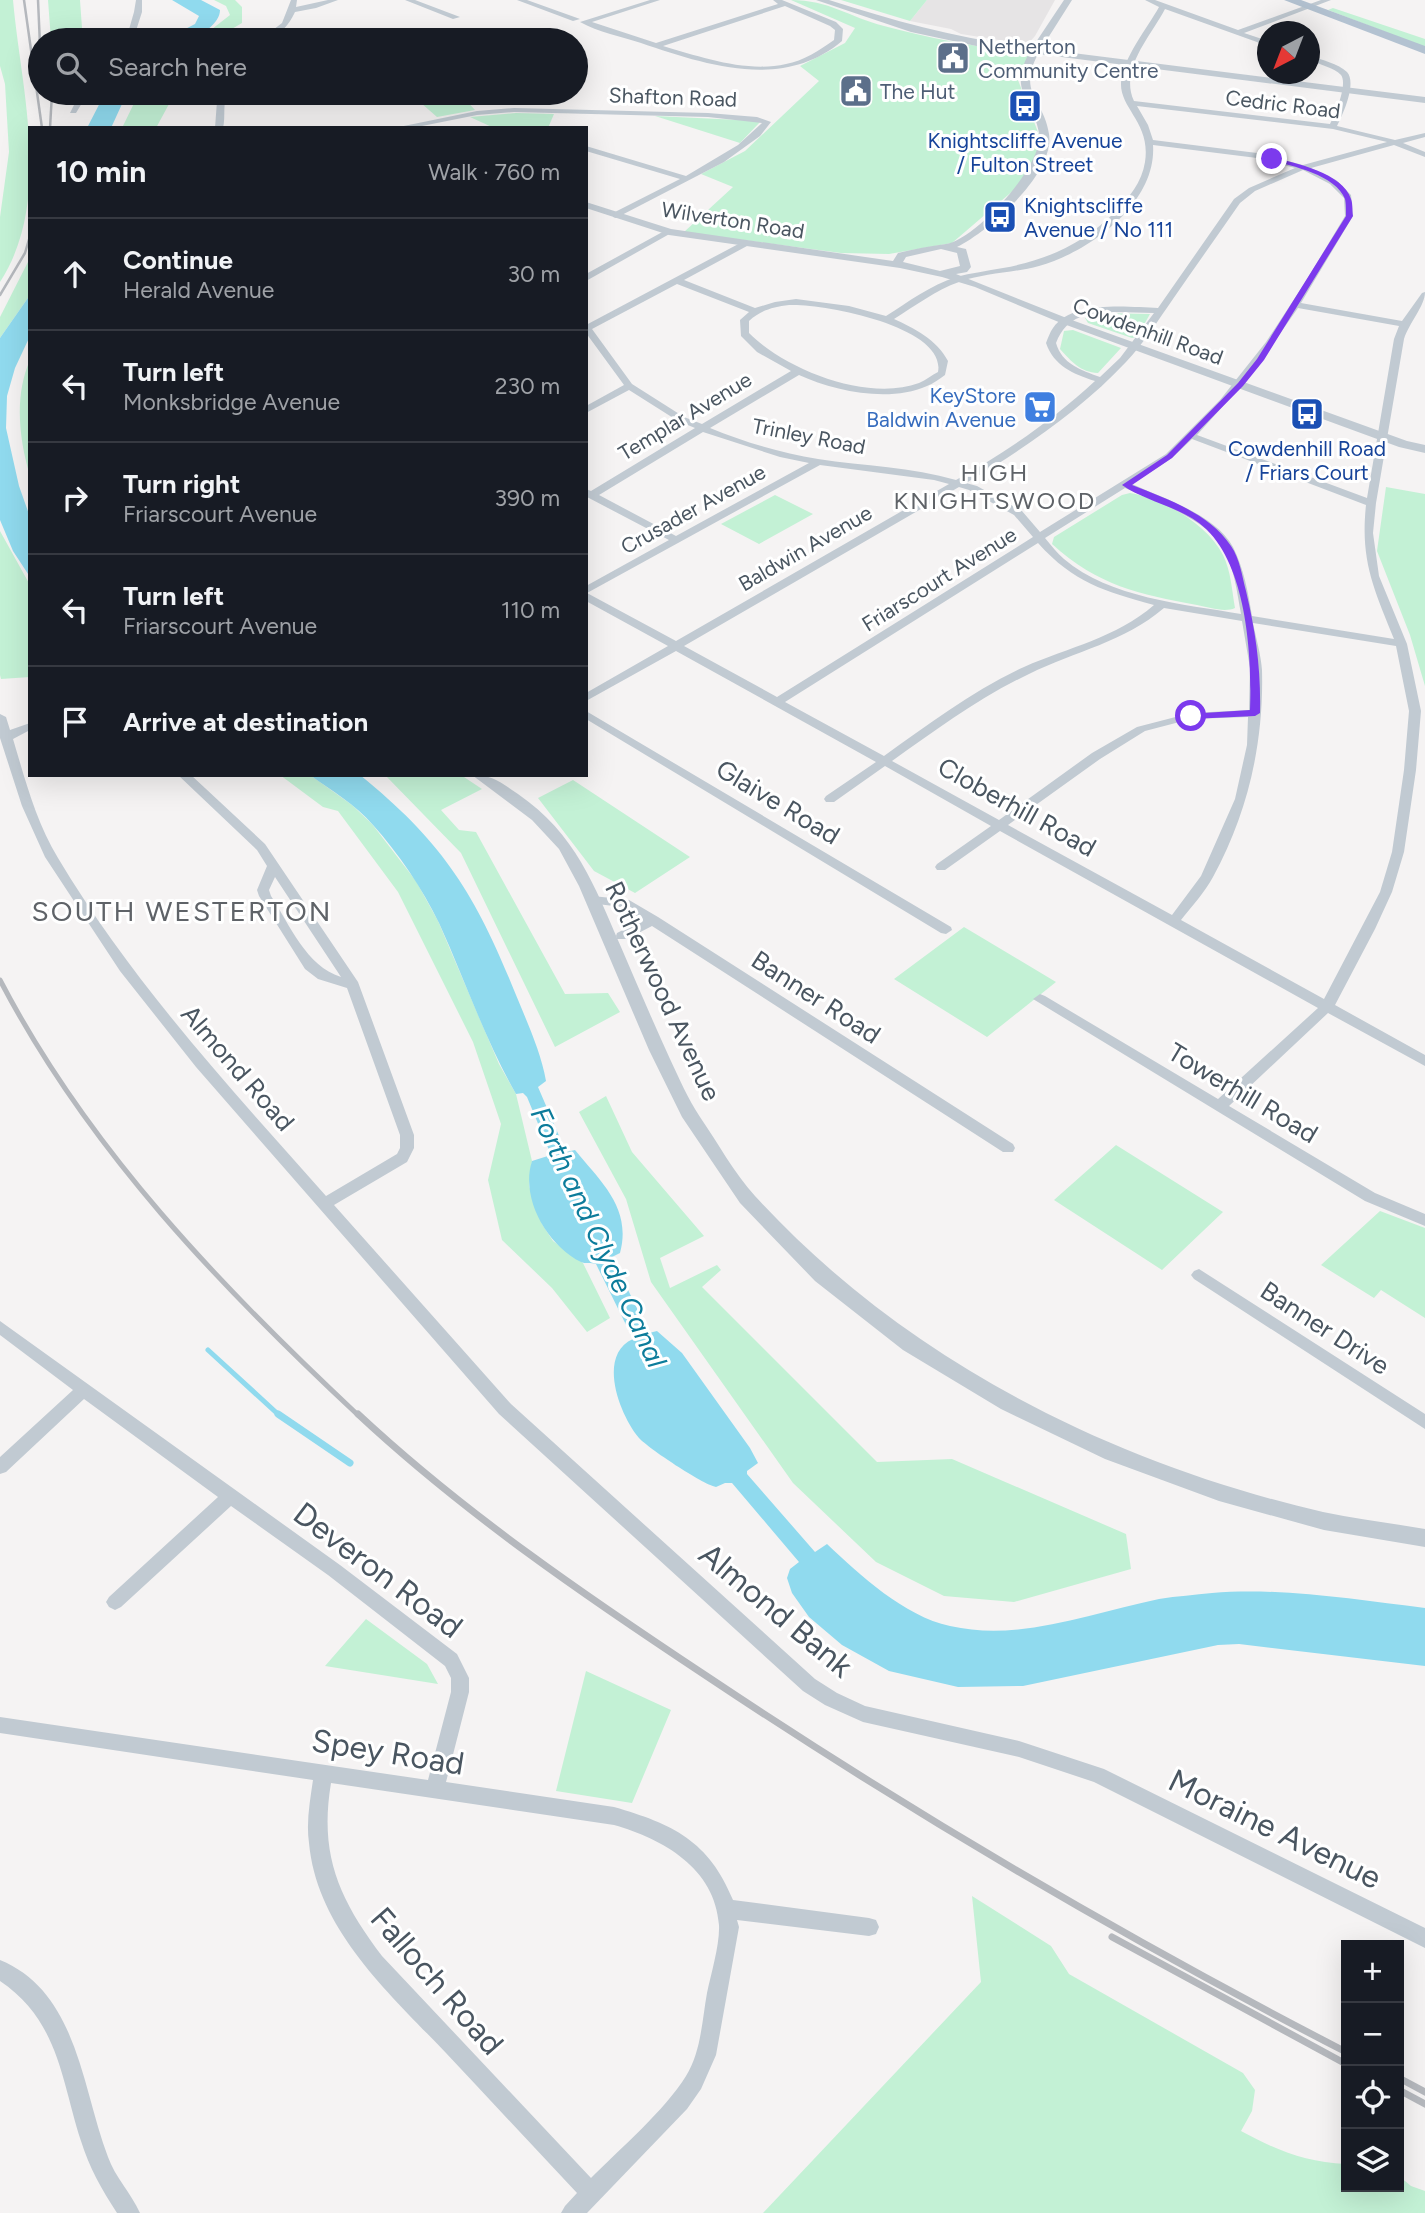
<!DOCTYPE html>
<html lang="en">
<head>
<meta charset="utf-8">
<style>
  :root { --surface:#171b24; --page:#20242c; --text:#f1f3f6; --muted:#9ea1a6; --line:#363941 }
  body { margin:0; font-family:Figtree,sans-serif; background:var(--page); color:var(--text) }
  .controls { position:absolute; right:21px; bottom:21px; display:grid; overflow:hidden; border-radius:0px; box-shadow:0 7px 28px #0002 }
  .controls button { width:63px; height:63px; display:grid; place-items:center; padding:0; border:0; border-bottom:2px solid var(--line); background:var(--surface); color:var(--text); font:35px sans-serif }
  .compass { position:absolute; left:1257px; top:21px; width:63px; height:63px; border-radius:50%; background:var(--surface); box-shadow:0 7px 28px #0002; rotate:222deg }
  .stop { position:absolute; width:21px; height:21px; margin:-16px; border:5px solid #7c3aed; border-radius:50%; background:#fff }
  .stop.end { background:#7c3aed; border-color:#fff; box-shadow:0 2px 7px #0008 }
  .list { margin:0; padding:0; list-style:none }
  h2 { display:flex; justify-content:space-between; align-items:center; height:91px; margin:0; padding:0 28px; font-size:30px }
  h2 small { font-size:23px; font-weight:400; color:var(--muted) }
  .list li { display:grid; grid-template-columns:46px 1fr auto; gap:21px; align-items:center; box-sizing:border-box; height:112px; padding:0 28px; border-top:2px solid var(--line) }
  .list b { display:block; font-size:26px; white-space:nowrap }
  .list p { margin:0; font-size:23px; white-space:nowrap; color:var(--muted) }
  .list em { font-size:23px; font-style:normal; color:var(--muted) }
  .icon { flex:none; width:38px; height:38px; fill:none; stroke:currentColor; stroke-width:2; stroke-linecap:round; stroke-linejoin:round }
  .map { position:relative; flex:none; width:1425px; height:2213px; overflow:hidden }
  .search { position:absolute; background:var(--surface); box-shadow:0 7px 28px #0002; left:28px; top:28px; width:560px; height:77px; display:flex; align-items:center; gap:18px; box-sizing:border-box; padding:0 24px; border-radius:38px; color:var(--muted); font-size:26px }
  .panel { position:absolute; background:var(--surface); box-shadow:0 7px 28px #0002; left:28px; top:126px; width:560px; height:651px; border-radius:0px }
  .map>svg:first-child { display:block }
  .education { fill:#e6e4e5 }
  .green { fill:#c3f1d5 }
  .water { fill:#90daee }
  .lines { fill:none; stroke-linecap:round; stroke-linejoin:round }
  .stream-far1 { stroke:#90daee; stroke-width:5 }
  .stream { stroke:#90daee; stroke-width:7 }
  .minor { fill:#c1cad2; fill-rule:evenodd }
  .tertiary { fill:#c1cad2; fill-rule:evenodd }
  .primary { fill:#b3c2d1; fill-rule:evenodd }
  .rail-far2 { stroke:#b5b8bd; stroke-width:2.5 }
  .rail-far1 { stroke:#b5b8bd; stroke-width:5 }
  .rail { stroke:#b5b8bd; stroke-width:7 }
  .route { fill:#7c3aed }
  .labels { text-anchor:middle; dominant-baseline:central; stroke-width:6; stroke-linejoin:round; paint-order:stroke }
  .far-service-label { font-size:21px; fill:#4e5e75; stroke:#fff; text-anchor:start }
  .far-street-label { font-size:21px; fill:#4a5661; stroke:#fff }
  .far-transit-label { font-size:21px; fill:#164399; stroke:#fff }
  .far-shop-label { font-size:21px; fill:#366cbe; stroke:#fff; text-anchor:end }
  .far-quarter-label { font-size:24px; letter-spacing:2px; fill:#5f6368; stroke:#fff }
  .street-label { font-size:26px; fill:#4a5661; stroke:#fff }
  .neighbourhood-label { font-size:28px; letter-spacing:2px; fill:#5f6368; stroke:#fff }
  .water-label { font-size:28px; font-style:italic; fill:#0c7c9b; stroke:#fff }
  .near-street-label { font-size:32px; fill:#4a5661; stroke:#fff }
</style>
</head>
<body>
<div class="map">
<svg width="1425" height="2213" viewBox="0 0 1425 2213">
  <rect width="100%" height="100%" fill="#f5f3f3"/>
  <path class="education" d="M927,0H1055L1035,36L1028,44H1024L961,34L951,29L910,21Z"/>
  <path class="green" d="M0,0H13C21,90 53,200 0,282V217L9,152L5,84L0,66Z
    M48,0H80L82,28L76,40H51Z
    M214,0H235L242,7V23L213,40H198L230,15L226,6Z
    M791,0C829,0 849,17 884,26C932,39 980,47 1029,54L1018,80L1041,140L1029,177L952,243L889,254L841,253L684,232L733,187L701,174L745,151L819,81L800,66L845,43L855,28Z
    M841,0H927L910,21Z
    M1333,8L1425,39V47L1328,10Z
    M139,93H175L156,128H122Z
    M461,95L475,110L437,117L421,103Z
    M516,113L554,114L548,128H494L470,117Z
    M655,116L761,121L740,143Z
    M30,258V295L0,338V317Z
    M1097,313L1150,314L1137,337L1132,338L1088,323L1085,318Z
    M1073,330L1121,348L1098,373C1080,372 1072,362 1060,349L1064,331Z
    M30,360V476C19,439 14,396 30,360Z
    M1386,487L1425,494V686L1410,635L1377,551Z
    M1130,493C1164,499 1207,524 1223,555C1231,571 1232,591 1235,608C1224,613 1209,607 1197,605C1139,594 1098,586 1052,544L1054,537L1122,495Z
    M775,495L813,514L759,544L721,524Z
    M0,531L30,585V677L1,679L0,675Z
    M280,775H310L352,805L372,824L416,881L438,921L499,1064L516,1094L532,1161L529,1186L542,1224L553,1241L583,1263L610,1318L587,1332L552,1288L502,1240L488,1180L501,1124L473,1042L398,892L338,811L323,807Z
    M385,775H461L482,789L441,810L459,830L476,832L565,994L608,993L620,1012L555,1047L461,853Z
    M573,780L690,857L635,893L594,871L538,798Z
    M964,927L1056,982L987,1037L894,979Z
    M606,1096L632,1152L704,1236L660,1258L670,1288L717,1265L721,1270L702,1287L877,1462L952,1459L1126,1534L1131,1569L1014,1602L944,1596L876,1562L793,1483L651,1282L626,1199L579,1112Z
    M1116,1145L1223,1212L1162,1270L1054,1200Z
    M1380,1211L1425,1228V1318L1381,1290L1374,1298L1321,1265Z
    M366,1619L427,1664L438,1684L325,1666Z
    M586,1671L671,1710L632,1803L556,1791Z
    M972,1896L1051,1946L1069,1974L1243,2073L1255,2090L1252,2111L1241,2131C1278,2151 1305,2162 1346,2164V2187H1399V2176L1411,2186L1425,2191V2213H763L981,1982Z"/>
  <path class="water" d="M172,0H201L220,10C220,24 200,36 188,40C181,42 171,40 164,40L195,24L199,16Z
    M105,93H127L111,128H87Z
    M30,295V336L15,368L7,396L6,428L19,486L30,517V577L13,551L0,520V338Z
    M310,775H360C444,843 476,895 516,995C527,1022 541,1052 546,1081L538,1087L566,1152L575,1150C601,1182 632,1208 620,1253L612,1257L649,1333L657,1331L682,1353L750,1448L758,1463L747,1471V1474L815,1552L827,1544C860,1575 904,1616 950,1626C1020,1642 1091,1613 1159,1599C1177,1596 1195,1595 1212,1593C1280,1587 1357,1600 1425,1608V1666L1239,1644L1218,1645L1023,1686L958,1687L889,1671L842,1645L809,1617L792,1593L787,1578L790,1569L799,1562L732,1483H725L716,1487C702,1484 648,1448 639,1438C619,1414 597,1355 633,1339L596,1264C591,1262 585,1264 581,1262C547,1245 520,1198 532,1161L551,1155L527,1097L523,1093L516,1094C485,1040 465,980 439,923C422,888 399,854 373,825C356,805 332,791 310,775Z"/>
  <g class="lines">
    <path class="stream-far1" d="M208,1350L280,1416"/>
    <path class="stream" d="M278,1414L350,1463"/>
    <path class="minor" d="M136,0H142V12L133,40H126L134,12Z
      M291,0H297L296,7L328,0H338L316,8L295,12C288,27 276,40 260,40L282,23Z
      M405,0H415L460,17L453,19Z
      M517,0H527L580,19L573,21Z
      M650,0H660L592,22L656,43L778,4L773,0H782L836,22L843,29L842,41C783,91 706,65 641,43C622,37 598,32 580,22ZM785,6L830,26L835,30L834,40C820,50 803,61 786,64C746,73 701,57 663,46Z
      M1145,0H1155L1238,30L1321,0H1331L1244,33L1268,41V46L1165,9C1151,36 1119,69 1134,101L1330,124C1335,115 1348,84 1341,75C1335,68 1318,64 1310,60V56C1320,59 1339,64 1347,72C1357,83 1343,114 1337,126L1395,140L1425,133V137L1403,143L1425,152V157L1394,145L1311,168L1336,180L1351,195L1353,216L1301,303L1402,321L1422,293L1425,292C1425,306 1409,323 1404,339L1376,503L1373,533L1379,576L1407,644L1421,711L1416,770L1404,852L1392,892L1375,929L1335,1005L1425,1055V1066L1328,1013L1229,1106L1375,1193L1425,1214V1226L1365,1201L1033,999L1040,994L1045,996L1218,1099L1318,1008L1000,831L945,870H937L935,867L937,864L991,826L885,766L834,802H826L824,799L826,796L876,762L676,651L586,701V693L668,646L586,601V586L669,540L587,497L586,489L591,491L695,428L678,421L629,390L586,413V406L624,385L586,333V325L744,241L748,244L747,246L684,280L755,308L775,302L796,299L849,306L886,316C908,302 931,285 956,277C971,273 987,271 1003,268C1047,260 1083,244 1115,212C1129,198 1142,182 1145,162C1151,123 1120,109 1121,83C1122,59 1148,27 1159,7ZM1137,106L1333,129L1387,142L1303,165L1257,153L1153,140L1148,125ZM1153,145L1257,158L1295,168L1249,188L1234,199L1158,308C1128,307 1072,300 1053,328C1050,332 1048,338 1046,343C1054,366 1073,374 1095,381C1053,420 1006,452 956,480C912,467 864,466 818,459C781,453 744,442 710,428L799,375C834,391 889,403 927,386C933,384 939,379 945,375L948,361C937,340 914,328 894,319C915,306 936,290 959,282C984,273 1013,273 1039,266C1089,252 1157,203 1153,145ZM1303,170L1330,184L1344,198L1345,216L1306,281L1266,342L1220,400L1166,454L1040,532L1022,511L977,486L966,483C1024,449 1082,409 1126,362C1144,343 1159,319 1173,299C1195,267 1218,235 1240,203L1255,191ZM677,284L749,312L740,320L741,336L757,352L791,371L702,424L684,417L632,384L592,329ZM789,305C821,303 947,326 938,372C932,375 926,380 919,383C868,402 786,370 749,333V321C761,310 773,307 789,305ZM1298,308L1399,326L1394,339L1367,498L1197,435L1250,376ZM1115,312L1154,313L1120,358L1100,377C1081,370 1062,364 1056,343C1067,315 1088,313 1115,312ZM703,432L780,457L809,463L676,536L599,495ZM1192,439L1366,505C1360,561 1374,589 1394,639L1252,616C1248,592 1244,569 1233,547C1216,515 1163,498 1132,484L1172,458ZM820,465L934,480L949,484L676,641L587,593ZM959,487L969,490L1014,515L1033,537L777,697L684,646ZM1125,488C1154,501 1204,518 1222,546C1234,566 1237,592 1241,614C1183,604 1110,598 1064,559C1057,553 1051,545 1045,538ZM1038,543C1074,583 1104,591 1154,605C1116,638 1069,647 1024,667C974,690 929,724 884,756L785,702ZM1164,608L1242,621L1250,668L1249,710L1191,713L1137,727L1092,753L999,820L892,761C936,730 980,697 1029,674C1076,651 1124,642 1164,608ZM1253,623L1396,646L1409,711L1404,770L1392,852L1380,892L1324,999L1181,920C1192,906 1205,892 1213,877C1248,813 1264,742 1262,670C1261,655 1256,638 1253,623ZM1248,717L1247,745L1235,799L1201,876L1172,915L1008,825L1100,759L1145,731L1191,719Z
      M80,93H88L76,113H70Z
      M220,93H228C222,104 226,116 223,128H215L217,101Z
      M514,108L708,113L757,117L771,122L760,136L724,162L616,218L613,217V213L680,179L586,151V146L686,176L738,145L762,123L708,117L514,112L477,115L412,128H394L477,111Z
      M666,230L673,232L586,281V274Z
      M586,711L951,927L952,930L946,934L941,933L586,719Z
      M0,714L6,717L10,730L30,723V730L13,739C25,779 36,822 58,858C132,982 231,1089 326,1196L397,1154L400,1148V1135L347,988L318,979L305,969L259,896L257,890L267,866L257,850L178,775H191L265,844L358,982L414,1135V1148L407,1162L334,1205L511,1404L815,1679L837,1693L865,1706L1019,1741L1104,1769L1425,1928V1948L1094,1782L1019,1757L863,1722L825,1705L803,1691L499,1414L196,1067L120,971L45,857L22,806L0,738ZM275,877L341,977C306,966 290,925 271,896L269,890Z
      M593,896L629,900L658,917L1013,1144L1015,1148L1013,1152H1003L652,926L627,939H617L616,936L617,933L643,920L622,907L589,903L587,900L589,897Z
      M1199,1269L1425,1414V1429L1194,1279L1191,1275L1194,1271Z
      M0,1321L340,1565L457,1654L469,1678V1692L446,1782L614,1807C673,1824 709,1841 733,1900L869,1918L876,1920L879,1927L876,1934L869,1936L737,1920L739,1927L716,2055L701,2089L687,2109L587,2213H561L565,2206L577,2193C533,2146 490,2100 446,2053C390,1994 317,1930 309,1843C306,1822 310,1801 313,1780L0,1733V1717L428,1780L451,1692V1678L445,1666L328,1575L231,1506L121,1607L115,1610L109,1607L106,1602L109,1597L218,1497L84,1399L6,1472L0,1474V1457L73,1390L0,1335ZM331,1783L614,1825C663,1839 715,1868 719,1925C720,1944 711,1974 707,1993C702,2021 701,2052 686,2076C665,2110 620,2149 591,2178L382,1956C339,1899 319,1855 331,1783Z
      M0,1960C78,1992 82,2089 108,2157C115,2177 131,2193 140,2213H117C102,2190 89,2167 81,2141C61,2079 59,2021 0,1981Z"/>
    <path class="tertiary" d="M816,0H829C898,22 960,39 1032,48L1064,0H1072L1041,49L1425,97V103L1038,54C1017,94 1044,99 1049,134C1055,174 989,231 957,247L966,249L971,267L967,272L956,274L1069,319L1407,441L1425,445V453L1399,447L1061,323L975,287L942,277L900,268L669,235L586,208V202L671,229L893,261L898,253C914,249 930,246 946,244C975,240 1045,164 1039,133C1033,97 1008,93 1029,53L981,47L911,32ZM941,249L957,253L960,266L940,271L903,262L906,257Z
      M472,775C493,775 500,782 518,794C576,834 594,885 621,947C637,984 653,1022 670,1059C679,1078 688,1099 700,1117C718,1143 734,1173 755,1196C904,1359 1110,1463 1323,1512C1356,1519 1391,1523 1425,1529V1547L1324,1530L1219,1501L1105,1459L1001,1409L903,1350L815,1281L740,1203L682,1117L649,1050L579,886L559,849L532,820Z"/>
    <path class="primary" d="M1284,0H1301L1425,46V54Z"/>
    <path class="rail-far2" d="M24,0L42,128
      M38,0L40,45
      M50,128L52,93
      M0,295L25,253L30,236"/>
    <path class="rail-far1" d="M0,980C88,1149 221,1287 359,1416"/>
    <path class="rail" d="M358,1414C464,1513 587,1597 708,1677C913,1814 1127,1939 1346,2052
      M1112,1937L1346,2064
      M1399,2078L1425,2092
      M1399,2090L1425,2104"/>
  </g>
  <path class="route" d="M1272,157C1295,163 1343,173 1351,199C1353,204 1352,211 1353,216L1264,360L1243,386L1172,458L1132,485C1167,499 1209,513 1231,546C1240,559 1242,576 1246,591C1256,633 1261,670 1260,713L1255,716L1191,719L1186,716L1188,714L1250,710C1252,655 1247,559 1199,523C1176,506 1145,501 1122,485L1167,455L1238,383L1257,359L1346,216C1346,211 1346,203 1345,199C1336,175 1292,166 1270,160Z"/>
  <defs>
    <symbol id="civic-square" viewBox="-11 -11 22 22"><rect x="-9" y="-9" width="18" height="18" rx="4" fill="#5c6f8a" stroke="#fff"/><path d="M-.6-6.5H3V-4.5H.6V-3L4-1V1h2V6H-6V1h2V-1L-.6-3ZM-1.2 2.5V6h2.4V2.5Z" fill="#fff"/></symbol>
    <symbol id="bus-square" viewBox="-11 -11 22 22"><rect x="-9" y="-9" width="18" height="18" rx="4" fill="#1a4fb4" stroke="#fff"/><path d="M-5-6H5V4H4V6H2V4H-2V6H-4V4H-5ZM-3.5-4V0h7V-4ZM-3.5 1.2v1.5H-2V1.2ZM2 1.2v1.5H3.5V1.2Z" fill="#fff"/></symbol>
    <symbol id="supermarket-square" viewBox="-11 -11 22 22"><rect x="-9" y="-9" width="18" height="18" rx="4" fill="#3f7fe0" stroke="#fff"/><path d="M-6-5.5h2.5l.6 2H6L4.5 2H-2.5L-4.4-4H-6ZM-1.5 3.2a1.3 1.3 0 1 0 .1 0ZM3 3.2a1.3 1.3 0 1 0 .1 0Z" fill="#fff"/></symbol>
  </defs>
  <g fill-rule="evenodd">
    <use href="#civic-square" x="934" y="39" width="38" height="38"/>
    <use href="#civic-square" x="837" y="72" width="38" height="38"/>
    <use href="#bus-square" x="1006" y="87" width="38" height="38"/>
    <use href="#bus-square" x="981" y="198" width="38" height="38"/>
    <use href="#supermarket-square" x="1021" y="388" width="38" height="38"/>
    <use href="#bus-square" x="1288" y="395" width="38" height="38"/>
  </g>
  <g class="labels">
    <g class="far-service-label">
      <text x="978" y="46">Netherton<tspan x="978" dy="24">Community Centre</tspan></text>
      <text x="880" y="91">The Hut</text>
    </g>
    <g class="far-street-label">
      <text transform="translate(673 97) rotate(2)">Shafton Road</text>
      <text transform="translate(1283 104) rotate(7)">Cedric Road</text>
      <text transform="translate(733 220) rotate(9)">Wilverton Road</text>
      <text transform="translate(1148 331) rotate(20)">Cowdenhill Road</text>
      <text transform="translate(685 416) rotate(-31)">Templar Avenue</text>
      <text transform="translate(809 436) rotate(11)">Trinley Road</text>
      <text transform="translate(693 509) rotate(-29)">Crusader Avenue</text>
      <text transform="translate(805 548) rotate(-30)">Baldwin Avenue</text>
      <text transform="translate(939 579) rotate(-32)">Friarscourt Avenue</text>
    </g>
    <g class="far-transit-label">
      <text x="1025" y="140">Knightscliffe Avenue<tspan x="1025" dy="24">/ Fulton Street</tspan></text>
      <text x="1024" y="205" text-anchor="start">Knightscliffe<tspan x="1024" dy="24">Avenue / No 111</tspan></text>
      <text x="1307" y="448">Cowdenhill Road<tspan x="1307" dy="24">/ Friars Court</tspan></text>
    </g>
    <g class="far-shop-label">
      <text x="1016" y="395">KeyStore<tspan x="1016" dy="24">Baldwin Avenue</tspan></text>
    </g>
    <g class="far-quarter-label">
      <text x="995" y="472">HIGH<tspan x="995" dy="28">KNIGHTSWOOD</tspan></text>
    </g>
    <g class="street-label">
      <text transform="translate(778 802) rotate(31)">Glaive Road</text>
      <text transform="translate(1017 807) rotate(29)">Cloberhill Road</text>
      <text transform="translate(663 991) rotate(65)">Rotherwood Avenue</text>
      <text transform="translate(816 997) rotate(33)">Banner Road</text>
      <text transform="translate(238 1068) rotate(49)">Almond Road</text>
      <text transform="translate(1243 1093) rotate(31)">Towerhill Road</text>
      <text transform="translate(1325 1328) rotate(33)">Banner Drive</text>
    </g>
    <g class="neighbourhood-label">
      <text x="182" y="911">SOUTH WESTERTON</text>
    </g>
    <g class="water-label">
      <text transform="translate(599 1237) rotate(65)">Forth and Clyde Canal</text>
    </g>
    <g class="near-street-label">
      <text transform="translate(378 1570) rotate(37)">Deveron Road</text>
      <text transform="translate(776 1610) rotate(40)">Almond Bank</text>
      <text transform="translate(388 1752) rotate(9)">Spey Road</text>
      <text transform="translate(1275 1829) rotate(26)">Moraine Avenue</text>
      <text transform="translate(437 1981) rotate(49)">Falloch Road</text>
    </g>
  </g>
</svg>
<div class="controls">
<button>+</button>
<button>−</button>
<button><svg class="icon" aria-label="locate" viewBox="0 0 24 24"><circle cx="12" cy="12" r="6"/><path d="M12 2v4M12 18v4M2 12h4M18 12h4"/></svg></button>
<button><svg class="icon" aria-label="layers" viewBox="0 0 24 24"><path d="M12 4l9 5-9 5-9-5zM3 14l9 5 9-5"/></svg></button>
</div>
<svg class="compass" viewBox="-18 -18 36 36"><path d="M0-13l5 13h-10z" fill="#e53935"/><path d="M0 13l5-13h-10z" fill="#9ea1a6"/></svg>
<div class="stop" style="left:1191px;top:716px"></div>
<div class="stop end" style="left:1272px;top:159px"></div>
<div class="search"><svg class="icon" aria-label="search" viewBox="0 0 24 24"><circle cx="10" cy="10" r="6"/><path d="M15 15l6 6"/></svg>Search here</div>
<section class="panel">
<h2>10 min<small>Walk · 760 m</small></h2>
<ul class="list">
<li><svg class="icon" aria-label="ahead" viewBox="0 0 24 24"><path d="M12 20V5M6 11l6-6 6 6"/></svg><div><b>Continue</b><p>Herald Avenue</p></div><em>30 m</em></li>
<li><svg class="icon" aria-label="left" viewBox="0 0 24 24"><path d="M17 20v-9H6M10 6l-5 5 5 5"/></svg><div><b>Turn left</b><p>Monksbridge Avenue</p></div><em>230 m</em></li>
<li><svg class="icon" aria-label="right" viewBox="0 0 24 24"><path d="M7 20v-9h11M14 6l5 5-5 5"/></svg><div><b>Turn right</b><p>Friarscourt Avenue</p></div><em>390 m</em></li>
<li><svg class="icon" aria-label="left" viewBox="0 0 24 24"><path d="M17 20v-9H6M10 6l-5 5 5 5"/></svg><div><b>Turn left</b><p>Friarscourt Avenue</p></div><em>110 m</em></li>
<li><svg class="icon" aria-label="arrive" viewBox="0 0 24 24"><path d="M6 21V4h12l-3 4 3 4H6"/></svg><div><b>Arrive at destination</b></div></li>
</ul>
</section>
</div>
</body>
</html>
